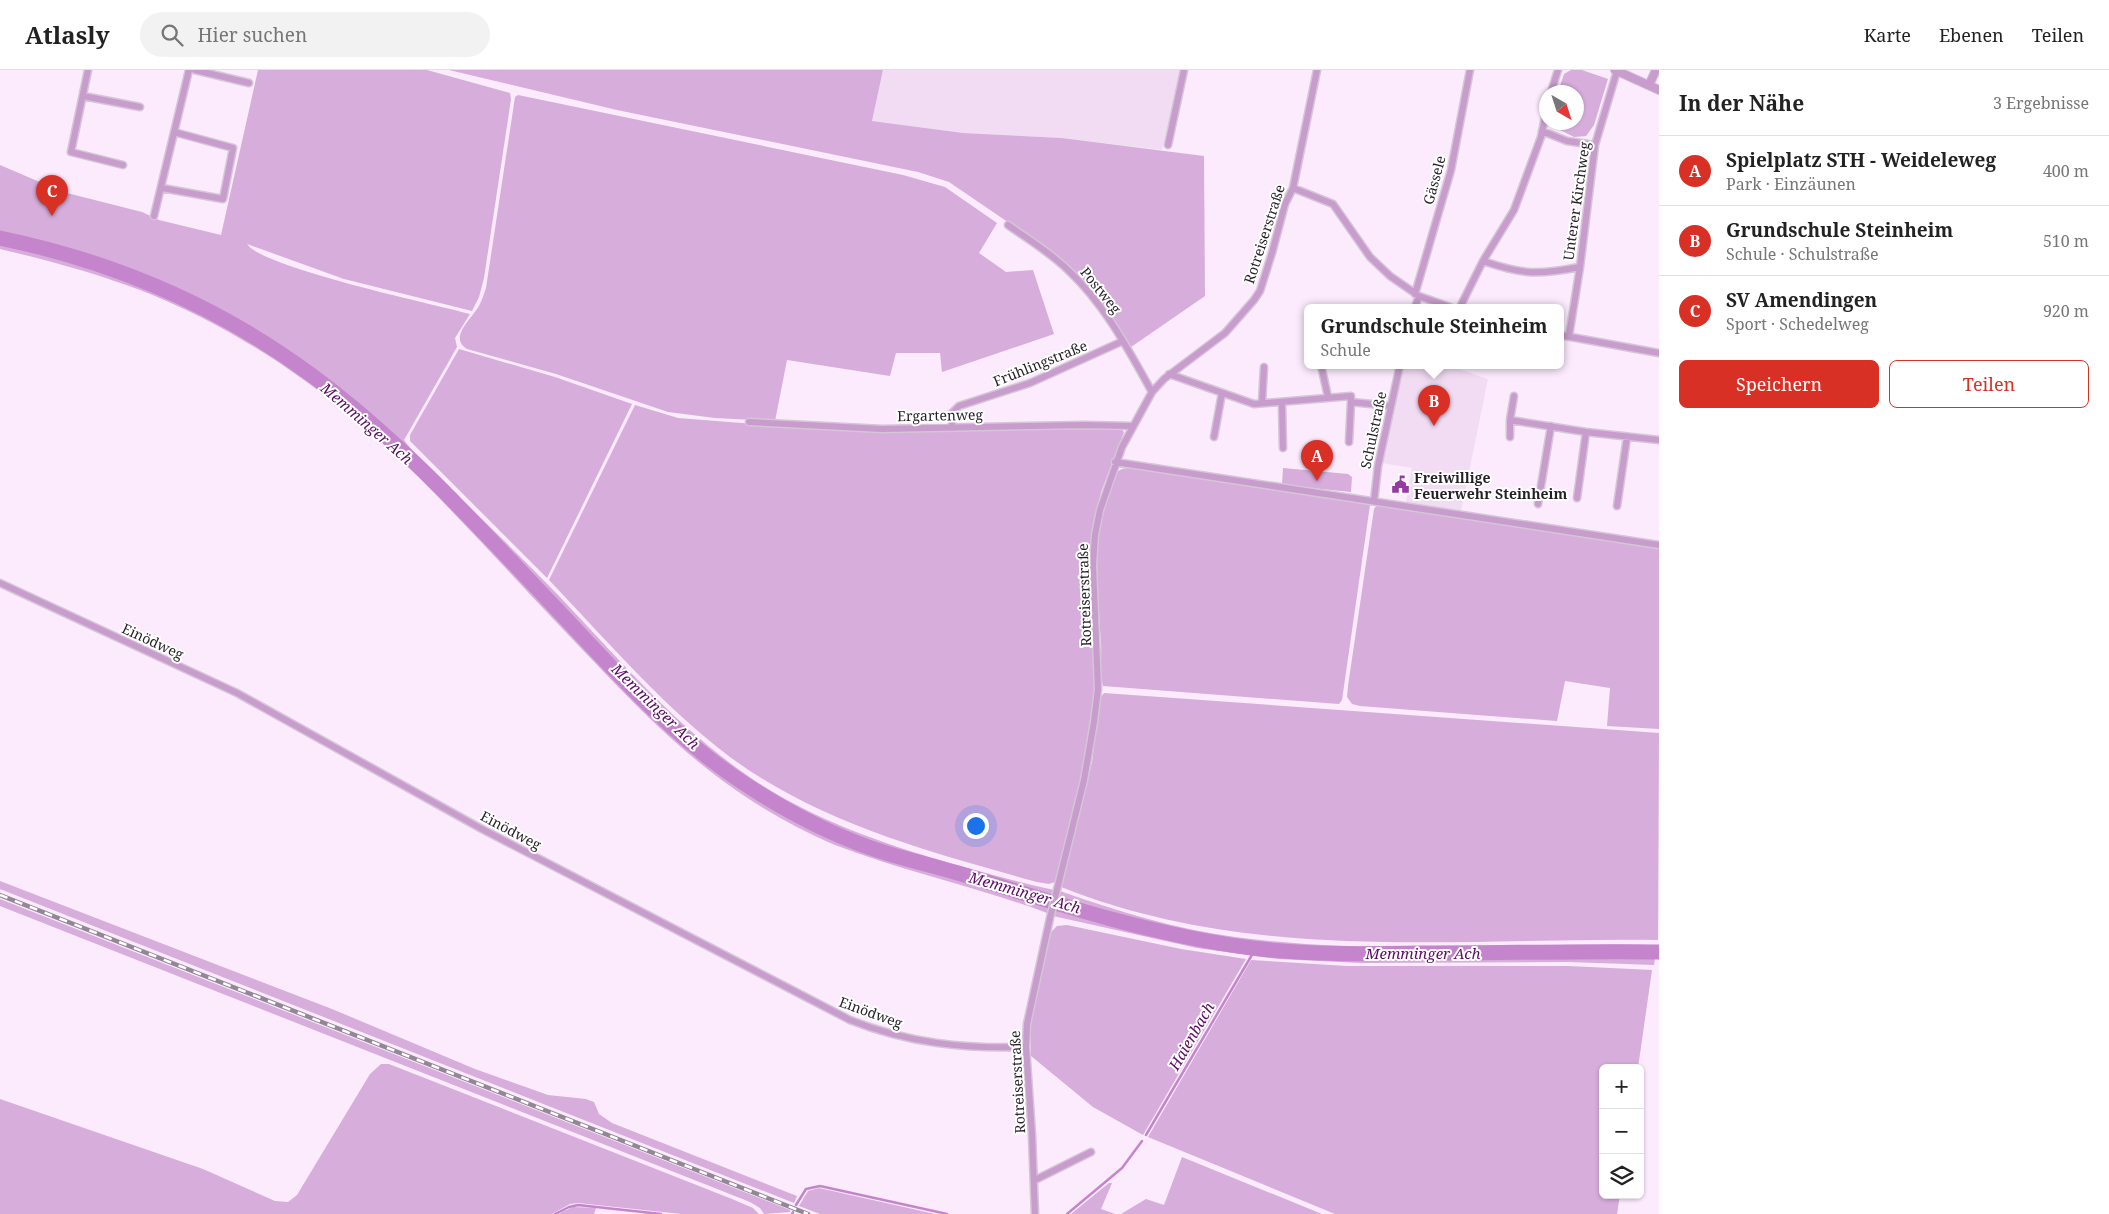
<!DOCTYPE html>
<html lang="de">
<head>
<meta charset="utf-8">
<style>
  :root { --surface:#fff; --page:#f2f2f2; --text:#222; --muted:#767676; --line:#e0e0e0; --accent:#d93025 }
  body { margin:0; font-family:"Noto Serif",serif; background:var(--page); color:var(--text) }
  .controls { position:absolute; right:15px; bottom:15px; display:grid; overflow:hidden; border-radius:8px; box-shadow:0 1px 4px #0004 }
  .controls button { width:45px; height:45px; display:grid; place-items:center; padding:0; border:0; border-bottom:1px solid var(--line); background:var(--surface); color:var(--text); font:25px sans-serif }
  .compass { position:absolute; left:1539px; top:15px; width:45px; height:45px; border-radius:50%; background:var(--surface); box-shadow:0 1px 4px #0004; rotate:141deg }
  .you { position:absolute; left:975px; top:755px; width:18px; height:18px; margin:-12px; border:4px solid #fff; border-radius:50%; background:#1a73e8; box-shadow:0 0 0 8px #1a73e833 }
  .badge { display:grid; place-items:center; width:32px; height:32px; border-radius:50%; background:var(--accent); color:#fff; font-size:16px; font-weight:700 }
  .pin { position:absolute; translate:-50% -41px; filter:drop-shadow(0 1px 2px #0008) }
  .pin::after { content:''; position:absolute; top:26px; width:18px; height:15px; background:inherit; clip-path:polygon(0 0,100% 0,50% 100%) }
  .popup { position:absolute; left:1304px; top:234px; width:260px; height:65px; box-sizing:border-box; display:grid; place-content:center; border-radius:8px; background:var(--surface); filter:drop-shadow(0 1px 4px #0005); font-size:16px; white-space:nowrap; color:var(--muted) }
  .popup b { font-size:19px; color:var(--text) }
  .popup::after { content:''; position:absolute; left:50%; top:100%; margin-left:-10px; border:10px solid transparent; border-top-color:var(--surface) }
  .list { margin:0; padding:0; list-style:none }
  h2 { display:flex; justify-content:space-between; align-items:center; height:65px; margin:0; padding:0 20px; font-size:21px }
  h2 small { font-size:16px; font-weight:400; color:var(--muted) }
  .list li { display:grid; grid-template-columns:32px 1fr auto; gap:15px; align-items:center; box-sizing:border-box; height:70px; padding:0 20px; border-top:1px solid var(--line) }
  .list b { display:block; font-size:19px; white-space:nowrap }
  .list p { margin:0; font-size:16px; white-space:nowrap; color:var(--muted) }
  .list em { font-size:16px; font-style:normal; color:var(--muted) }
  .actions { display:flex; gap:10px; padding:15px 20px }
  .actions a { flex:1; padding:11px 0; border:1px solid var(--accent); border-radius:8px; text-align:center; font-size:18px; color:var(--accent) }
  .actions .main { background:var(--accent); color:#fff }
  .icon { flex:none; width:28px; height:28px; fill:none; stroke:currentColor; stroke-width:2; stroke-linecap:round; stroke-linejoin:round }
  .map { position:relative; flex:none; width:1659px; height:1144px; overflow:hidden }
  header { display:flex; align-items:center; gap:30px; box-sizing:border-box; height:70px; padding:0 25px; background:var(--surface); border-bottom:1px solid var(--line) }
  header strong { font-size:24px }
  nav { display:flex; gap:28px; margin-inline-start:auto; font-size:18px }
  .search { width:350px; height:45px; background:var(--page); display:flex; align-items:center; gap:12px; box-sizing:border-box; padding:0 18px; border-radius:28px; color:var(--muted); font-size:19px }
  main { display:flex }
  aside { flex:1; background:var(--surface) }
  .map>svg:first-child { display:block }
  .built { fill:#f2dcf4 }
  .green { fill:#d7addb }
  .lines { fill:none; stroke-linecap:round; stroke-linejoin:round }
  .stream { stroke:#c585cc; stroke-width:2.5 }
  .river { stroke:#c585cc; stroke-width:15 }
  .minor-casing { stroke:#d4c6d6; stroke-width:9 }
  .tertiary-casing { stroke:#d4c6d6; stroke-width:10 }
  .minor { stroke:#c89ccc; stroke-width:6 }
  .tertiary { stroke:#c89ccc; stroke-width:8 }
  .rail-casing { stroke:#928794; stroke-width:4.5 }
  .rail { stroke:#fff; stroke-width:2.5; stroke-dasharray:8; stroke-linecap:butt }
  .labels { text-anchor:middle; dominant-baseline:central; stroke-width:4; stroke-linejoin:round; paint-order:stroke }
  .street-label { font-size:14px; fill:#241e25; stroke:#fff }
  .poi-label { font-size:14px; font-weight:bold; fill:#241e25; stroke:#fff; text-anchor:start }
  .water-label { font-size:15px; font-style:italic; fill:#5c0a66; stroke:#fff }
</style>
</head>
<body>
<header>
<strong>Atlasly</strong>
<div class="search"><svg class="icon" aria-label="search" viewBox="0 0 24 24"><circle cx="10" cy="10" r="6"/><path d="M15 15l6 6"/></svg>Hier suchen</div>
<nav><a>Karte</a><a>Ebenen</a><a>Teilen</a></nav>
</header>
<main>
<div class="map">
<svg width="1659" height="1144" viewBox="0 0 1659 1144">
  <rect width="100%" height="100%" fill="#fbebfd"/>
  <path class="built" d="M883,0H1180L1162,80L1062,68L963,63L872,51Z
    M1404,295H1447L1488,309L1461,441L1406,433L1412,398L1382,393Z"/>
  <path class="green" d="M258,0H427L510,23L511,29L484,208L479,227L472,241L344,209L247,174C263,198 433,234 470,244L455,268L457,277L404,370L411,379C460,429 511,476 559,526C617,587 672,652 741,701C809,750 889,776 968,798C997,806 1025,814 1054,820L1047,843C978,817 905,802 835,775C799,760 762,739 730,716C682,682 639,639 598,596C545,541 494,485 441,430C357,342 254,264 140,220C95,203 47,190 0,179V95L63,122L142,142L159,150L221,165Z
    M449,0H883L872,51L963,63L1062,68L1204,86L1205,226L1131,277L1088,217L1021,161L949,112L918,102L617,40Z
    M1571,0H1582L1608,9L1594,55L1586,66L1574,67L1556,58V53L1576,52V22H1558L1564,4Z
    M518,25L903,105L945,117L997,153L979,183L1006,202L1033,200L1054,264L942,302L940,283H896L890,306L787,290L775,351L715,348L668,342L556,304L467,279C448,268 472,248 479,236C482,230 484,224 486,218L515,27Z
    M459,279L555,307L632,334L547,508L410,371V365Z
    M635,335L678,348L779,356L1081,357L1120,358L1124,362L1101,422L1093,456L1090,491L1094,571V625L1081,708L1055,812L1049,814L1037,812C930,782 821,754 730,687C663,636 607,571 549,510Z
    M1129,398L1370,435L1342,630L1339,634L1103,616C1099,603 1102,587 1101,574C1098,522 1091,471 1109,421C1113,409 1114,398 1129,398Z
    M1283,398L1348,404L1352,407L1351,422L1282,415Z
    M1377,435L1659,478V659L1607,656L1610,618L1565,611L1557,651L1360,636L1352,634L1347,627L1348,616L1374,439Z
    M1104,623L1659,663L1658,870C1456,867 1254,894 1061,817L1092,692L1100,628Z
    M0,811L332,939L475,999L548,1025L586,1029L594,1032L599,1044L612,1053L797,1126L794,1133L0,819Z
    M1060,821C1117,841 1175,859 1235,867C1374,886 1517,872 1657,875L1654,895L1569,892L1361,893L1278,889L1197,878L1053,846Z
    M0,829L775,1134L790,1140V1142L764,1144L760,1138L750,1132L0,836Z
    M1067,855L1181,879L1246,889L1143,1065L1093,1037L1031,986L1030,953L1051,862L1057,856Z
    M1251,890L1347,896H1568L1652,900L1638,998H1603V1125H1620L1617,1144H1335L1148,1067Z
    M381,994H389L732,1129L753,1138L759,1144H681L578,1133L570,1134L552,1144H0V1029L203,1099L275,1131L288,1132L297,1125L370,1004Z
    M1182,1087L1322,1144H1121L1146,1129L1164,1135Z
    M1109,1113H1112L1101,1139L1115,1144H1071Z
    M819,1118L935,1144H820L799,1136L808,1121Z
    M573,1137L596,1138L594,1144H558Z"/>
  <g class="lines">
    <path class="stream" d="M1146,1065L1256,878
      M796,1135L806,1119L820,1116L947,1144
      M555,1144L569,1137L578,1135L661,1144
      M792,1144L793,1142
      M1067,1144L1122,1098L1142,1071"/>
    <path class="river" d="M0,168C111,191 218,236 310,304C399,369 474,452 549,531C610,595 669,664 742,712C787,742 835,767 886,783C913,791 941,798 968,806C1060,835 1157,866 1252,878C1309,885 1366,884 1422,883C1501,883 1580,881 1659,882"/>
    <defs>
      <path id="minor" d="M88,0L71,82L123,95
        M195,0L249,13
        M1551,22L1558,0
        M83,26L140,37
        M1542,61L1567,71L1595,75
        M1168,75L1184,0
        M162,118L223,129L233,78L174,62
        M1293,118L1333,134L1370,187L1390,206L1419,226L1450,237
        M154,146L189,0
        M1008,155C1029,170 1051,183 1069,201C1105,235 1128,279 1152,322
        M1483,191C1524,205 1538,205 1580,197
        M1415,224L1451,100L1470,0
        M1415,237L1419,226
        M1460,237L1483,191L1514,140L1541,67L1546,43
        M1560,265L1659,283
        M1569,266L1580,197L1595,75L1617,1
        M1321,295L1328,327
        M1169,304L1254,334L1351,326V332L1390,336
        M1262,333L1264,297
        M1282,333L1283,378
        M1510,350L1586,362L1659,370
        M749,352L882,359L1084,355L1131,356
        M952,357V343L959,336L1030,313L1123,271
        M1214,367L1222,323
        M1510,367V350L1514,326
        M1349,372L1351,332
        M1115,392L1659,475
        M1577,428L1586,362
        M1374,431L1378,396L1400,295
        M1538,434L1551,356
        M1617,436L1627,367
        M0,513L237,623L480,758L850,950C908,973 964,979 1026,977
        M1035,1110L1091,1082
        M1035,1144L1032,1065L1026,977L1027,954L1050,848L1084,710L1094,652L1098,619L1093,495L1095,465L1100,440L1122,377L1152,322L1164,309L1225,263L1254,230L1260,221L1272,183L1285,134L1293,118L1317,0"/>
      <path id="tertiary" d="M1615,0L1659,20
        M1649,15L1656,0"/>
    </defs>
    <use href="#minor" class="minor-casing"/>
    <use href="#tertiary" class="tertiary-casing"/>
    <use href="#minor" class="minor"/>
    <use href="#tertiary" class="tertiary"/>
    <defs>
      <path id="rail" d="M0,825L808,1144"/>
    </defs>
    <use href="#rail" class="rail-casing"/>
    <use href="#rail" class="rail"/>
  </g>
  <defs>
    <symbol id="civic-bare" viewBox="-9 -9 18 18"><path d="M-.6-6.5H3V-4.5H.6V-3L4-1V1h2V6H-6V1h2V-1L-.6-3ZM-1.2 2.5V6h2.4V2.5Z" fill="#9739a3" stroke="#fff" stroke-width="2.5" paint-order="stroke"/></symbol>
  </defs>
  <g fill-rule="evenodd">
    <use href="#civic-bare" x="1388" y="402" width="25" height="25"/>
  </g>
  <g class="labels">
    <g class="street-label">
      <text transform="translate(1434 110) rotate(-75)">Gässele</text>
      <text transform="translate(1576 131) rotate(-82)">Unterer Kirchweg</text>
      <text transform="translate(1264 164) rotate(-72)">Rotreiserstraße</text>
      <text transform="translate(1101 220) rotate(51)">Postweg</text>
      <text transform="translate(1040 293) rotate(-22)">Frühlingstraße</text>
      <text transform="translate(940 345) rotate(-1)">Ergartenweg</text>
      <text transform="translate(1373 360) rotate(-78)">Schulstraße</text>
      <text transform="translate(1084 525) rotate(-92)">Rotreiserstraße</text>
      <text transform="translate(153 571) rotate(25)">Einödweg</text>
      <text transform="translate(511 760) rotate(28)">Einödweg</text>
      <text transform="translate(871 942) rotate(20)">Einödweg</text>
      <text transform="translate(1017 1012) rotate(-93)">Rotreiserstraße</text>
    </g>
    <g class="poi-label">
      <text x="1414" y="407">Freiwillige<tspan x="1414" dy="16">Feuerwehr Steinheim</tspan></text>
    </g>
    <g class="water-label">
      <text transform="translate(367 353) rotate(41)">Memminger Ach</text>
      <text transform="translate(656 636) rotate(44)">Memminger Ach</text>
      <text transform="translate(1025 822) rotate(16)">Memminger Ach</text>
      <text x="1423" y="883">Memminger Ach</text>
      <text transform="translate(1191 966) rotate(-60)">Haienbach</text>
    </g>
  </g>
</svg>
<div class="controls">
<button>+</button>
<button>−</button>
<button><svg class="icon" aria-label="layers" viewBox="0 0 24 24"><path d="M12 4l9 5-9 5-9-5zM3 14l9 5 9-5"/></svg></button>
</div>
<svg class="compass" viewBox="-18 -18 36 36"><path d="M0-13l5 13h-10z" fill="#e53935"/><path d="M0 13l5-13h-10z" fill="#767676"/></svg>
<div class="you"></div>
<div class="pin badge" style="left:1317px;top:411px">A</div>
<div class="pin badge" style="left:1434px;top:356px">B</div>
<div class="popup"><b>Grundschule Steinheim</b>Schule</div>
<div class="pin badge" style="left:52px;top:146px">C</div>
</div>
<aside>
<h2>In der Nähe<small>3 Ergebnisse</small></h2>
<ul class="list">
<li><span class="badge">A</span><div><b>Spielplatz STH - Weideleweg</b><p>Park · Einzäunen</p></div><em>400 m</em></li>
<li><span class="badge">B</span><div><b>Grundschule Steinheim</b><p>Schule · Schulstraße</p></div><em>510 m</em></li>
<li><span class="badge">C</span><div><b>SV Amendingen</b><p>Sport · Schedelweg</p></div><em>920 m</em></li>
</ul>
<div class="actions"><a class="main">Speichern</a><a>Teilen</a></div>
</aside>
</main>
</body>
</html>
